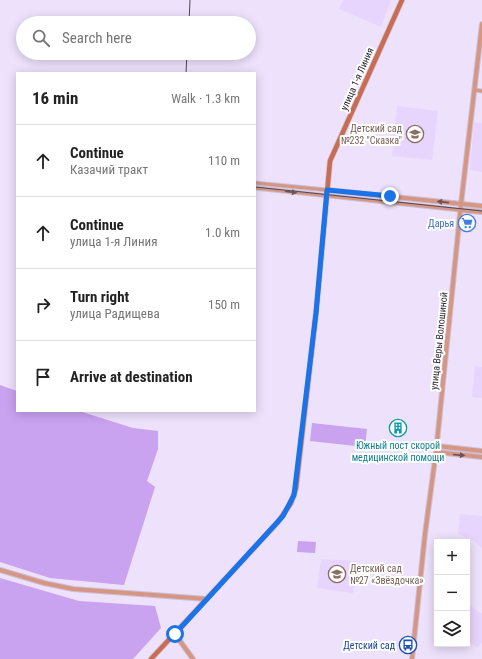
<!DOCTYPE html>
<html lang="en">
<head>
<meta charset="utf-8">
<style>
  :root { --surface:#fff; --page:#f2f2f2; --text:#222; --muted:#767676; --line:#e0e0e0 }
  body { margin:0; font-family:"Roboto Condensed",sans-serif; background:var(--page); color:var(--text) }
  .controls { position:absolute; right:12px; bottom:12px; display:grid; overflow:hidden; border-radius:0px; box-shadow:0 2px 10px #0003 }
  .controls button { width:36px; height:36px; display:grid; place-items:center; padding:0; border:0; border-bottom:1px solid var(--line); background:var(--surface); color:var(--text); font:20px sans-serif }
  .stop { position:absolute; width:12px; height:12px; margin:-9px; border:3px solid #1a73e8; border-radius:50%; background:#fff }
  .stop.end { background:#1a73e8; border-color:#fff; box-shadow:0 1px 4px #0008 }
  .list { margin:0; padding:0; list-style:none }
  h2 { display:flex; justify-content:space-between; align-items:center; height:52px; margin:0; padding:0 16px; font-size:17px }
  h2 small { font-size:13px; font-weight:400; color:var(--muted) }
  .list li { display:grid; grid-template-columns:26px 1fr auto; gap:12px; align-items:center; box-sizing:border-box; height:72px; padding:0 16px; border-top:1px solid var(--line) }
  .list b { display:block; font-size:15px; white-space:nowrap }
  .list p { margin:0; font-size:13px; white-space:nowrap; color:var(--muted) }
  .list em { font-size:13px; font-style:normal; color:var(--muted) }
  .icon { flex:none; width:22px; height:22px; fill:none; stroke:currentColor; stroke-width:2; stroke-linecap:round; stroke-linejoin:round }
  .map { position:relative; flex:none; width:482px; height:659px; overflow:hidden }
  .search { position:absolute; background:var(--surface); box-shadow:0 2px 10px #0003; left:16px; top:16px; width:240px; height:44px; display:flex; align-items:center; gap:10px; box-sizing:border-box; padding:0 14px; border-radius:22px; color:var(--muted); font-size:15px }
  .panel { position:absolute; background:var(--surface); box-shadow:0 2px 10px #0003; left:16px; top:72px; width:240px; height:340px; border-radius:0px }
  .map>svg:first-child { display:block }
  .built { fill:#e8d5fd }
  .green { fill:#c9a2f0 }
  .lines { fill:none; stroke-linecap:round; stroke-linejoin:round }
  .minor-casing { stroke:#cabfd7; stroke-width:5 }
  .tertiary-casing { stroke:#cabfd7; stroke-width:6 }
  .secondary-casing { stroke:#cabfd7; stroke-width:6 }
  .minor { stroke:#d69682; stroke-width:3 }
  .tertiary { stroke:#d69682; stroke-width:4 }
  .secondary { stroke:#c96c4f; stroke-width:4.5 }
  .tram { stroke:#4f4857; stroke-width:1 }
  .oneway { fill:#705352 }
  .route { stroke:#1a73e8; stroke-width:5 }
  .labels { text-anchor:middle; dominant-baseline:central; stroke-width:4; stroke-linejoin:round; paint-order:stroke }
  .street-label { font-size:10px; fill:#2c2632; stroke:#fff }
  .education-label { font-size:10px; fill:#785e54; stroke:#fff; text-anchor:end }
  .shop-label { font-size:10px; fill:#366cbe; stroke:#fff; text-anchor:end }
  .culture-label { font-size:10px; fill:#0d838f; stroke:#fff }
  .transit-label { font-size:10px; fill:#164399; stroke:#fff; text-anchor:end }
</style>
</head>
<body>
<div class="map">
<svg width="482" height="659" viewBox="0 0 482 659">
  <rect width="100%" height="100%" fill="#ede1fb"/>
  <path class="built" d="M344,0H391L381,27L339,9Z
    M397,106L438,111L432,160L392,156Z
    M474,122L482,123V172L470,170Z
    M475,366L482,367V398L472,397Z
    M460,514L482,516V548L474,541L458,534Z
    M321,559L358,561L353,593L317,588Z
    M467,603L482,614V642L478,648L467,640Z"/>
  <path class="green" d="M0,385L17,391V411H79L133,428L158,431V449L147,481L155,487L124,585L50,578L0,562Z
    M312,423L367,429L365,447L310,441Z
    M298,541L316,542L315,553L297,552Z
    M0,578L79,601L155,606L161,628L133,659H0Z"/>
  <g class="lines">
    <defs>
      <path id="minor" d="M475,90L482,91
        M255,183L327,190
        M255,188L460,210"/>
      <path id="tertiary" d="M327,190L482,206
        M460,210L482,212
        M437,446L482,451
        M436,452L482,457
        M0,570L44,583L73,589L207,599
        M175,634L193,659
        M412,659L425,534L436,452L461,204L482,24"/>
      <path id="secondary" d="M151,659L278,522L291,503L296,488L316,313L330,161L402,0"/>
    </defs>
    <use href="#minor" class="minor-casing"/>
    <use href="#tertiary" class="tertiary-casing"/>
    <use href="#secondary" class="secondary-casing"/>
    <use href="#minor" class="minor"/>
    <use href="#tertiary" class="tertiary"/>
    <use href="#secondary" class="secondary"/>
    <path class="tram" d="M189,23L190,0
      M186,73L187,53
      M255,187L482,211"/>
  </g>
  <defs><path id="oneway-solid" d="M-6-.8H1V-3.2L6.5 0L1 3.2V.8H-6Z"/></defs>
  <g class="oneway">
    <use href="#oneway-solid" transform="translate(291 192) rotate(7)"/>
    <use href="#oneway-solid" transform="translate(443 202) rotate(-174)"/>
    <use href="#oneway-solid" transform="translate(459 455) rotate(5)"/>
  </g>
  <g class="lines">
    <path class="route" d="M175,634L283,516L294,495L316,313L327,190L390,196"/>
  </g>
  <defs>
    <symbol id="school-ring" viewBox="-11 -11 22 22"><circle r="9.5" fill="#fff" stroke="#8d6e63" stroke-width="1.5"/><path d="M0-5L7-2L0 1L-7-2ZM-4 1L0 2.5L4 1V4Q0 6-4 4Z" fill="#8d6e63"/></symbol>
    <symbol id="supermarket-ring" viewBox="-11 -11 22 22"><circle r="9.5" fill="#fff" stroke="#3f7fe0" stroke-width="1.5"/><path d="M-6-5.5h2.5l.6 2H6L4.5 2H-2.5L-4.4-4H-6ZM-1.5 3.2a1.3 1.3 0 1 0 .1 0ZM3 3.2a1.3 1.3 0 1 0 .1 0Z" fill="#3f7fe0"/></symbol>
    <symbol id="building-ring" viewBox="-11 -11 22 22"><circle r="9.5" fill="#fff" stroke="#0f9aa8" stroke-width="1.5"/><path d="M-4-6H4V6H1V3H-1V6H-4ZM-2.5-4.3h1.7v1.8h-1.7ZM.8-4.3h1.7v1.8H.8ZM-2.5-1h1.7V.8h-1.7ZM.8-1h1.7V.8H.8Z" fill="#0f9aa8"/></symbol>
    <symbol id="bus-ring" viewBox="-11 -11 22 22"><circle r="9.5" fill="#fff" stroke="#1a4fb4" stroke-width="1.5"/><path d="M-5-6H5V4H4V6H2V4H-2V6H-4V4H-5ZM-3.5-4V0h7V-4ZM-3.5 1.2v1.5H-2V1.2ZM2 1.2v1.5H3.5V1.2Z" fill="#1a4fb4"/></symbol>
  </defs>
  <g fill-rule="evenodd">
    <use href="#school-ring" x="405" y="124" width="20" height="20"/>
    <use href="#supermarket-ring" x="457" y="213" width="20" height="20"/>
    <use href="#building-ring" x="388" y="418" width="20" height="20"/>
    <use href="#school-ring" x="327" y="564" width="20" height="20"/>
    <use href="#bus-ring" x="398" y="635" width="20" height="20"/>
  </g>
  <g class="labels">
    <g class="street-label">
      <text transform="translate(357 79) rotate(-66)">улица 1-я Линия</text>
      <text transform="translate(439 341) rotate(-84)">улица Веры Волошиной</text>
    </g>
    <g class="education-label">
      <text x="402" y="128">Детский сад<tspan x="402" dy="12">№232 "Сказка"</tspan></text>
      <text x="350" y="568" text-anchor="start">Детский сад<tspan x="350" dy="12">№27 «Звёздочка»</tspan></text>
    </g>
    <g class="shop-label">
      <text x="454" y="223">Дарья</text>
    </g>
    <g class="culture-label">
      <text x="398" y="445">Южный пост скорой<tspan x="398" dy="12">медицинской помощи</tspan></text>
    </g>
    <g class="transit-label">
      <text x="395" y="645">Детский сад</text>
    </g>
  </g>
</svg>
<div class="controls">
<button>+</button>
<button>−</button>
<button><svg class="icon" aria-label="layers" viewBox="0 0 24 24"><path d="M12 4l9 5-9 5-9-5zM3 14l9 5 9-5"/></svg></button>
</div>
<div class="stop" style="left:175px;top:634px"></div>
<div class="stop end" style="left:390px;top:196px"></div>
<div class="search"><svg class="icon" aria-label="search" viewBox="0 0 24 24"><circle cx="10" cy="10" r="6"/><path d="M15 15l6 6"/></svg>Search here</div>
<section class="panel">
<h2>16 min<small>Walk · 1.3 km</small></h2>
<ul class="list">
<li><svg class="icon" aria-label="ahead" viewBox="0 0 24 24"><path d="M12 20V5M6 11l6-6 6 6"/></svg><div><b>Continue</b><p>Казачий тракт</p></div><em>110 m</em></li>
<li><svg class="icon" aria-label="ahead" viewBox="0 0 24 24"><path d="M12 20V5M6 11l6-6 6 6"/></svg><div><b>Continue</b><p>улица 1-я Линия</p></div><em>1.0 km</em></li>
<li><svg class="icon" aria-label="right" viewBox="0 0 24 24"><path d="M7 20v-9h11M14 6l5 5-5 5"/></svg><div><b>Turn right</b><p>улица Радищева</p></div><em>150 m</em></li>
<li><svg class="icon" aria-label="arrive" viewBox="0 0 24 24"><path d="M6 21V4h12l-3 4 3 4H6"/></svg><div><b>Arrive at destination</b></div></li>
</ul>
</section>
</div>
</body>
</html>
